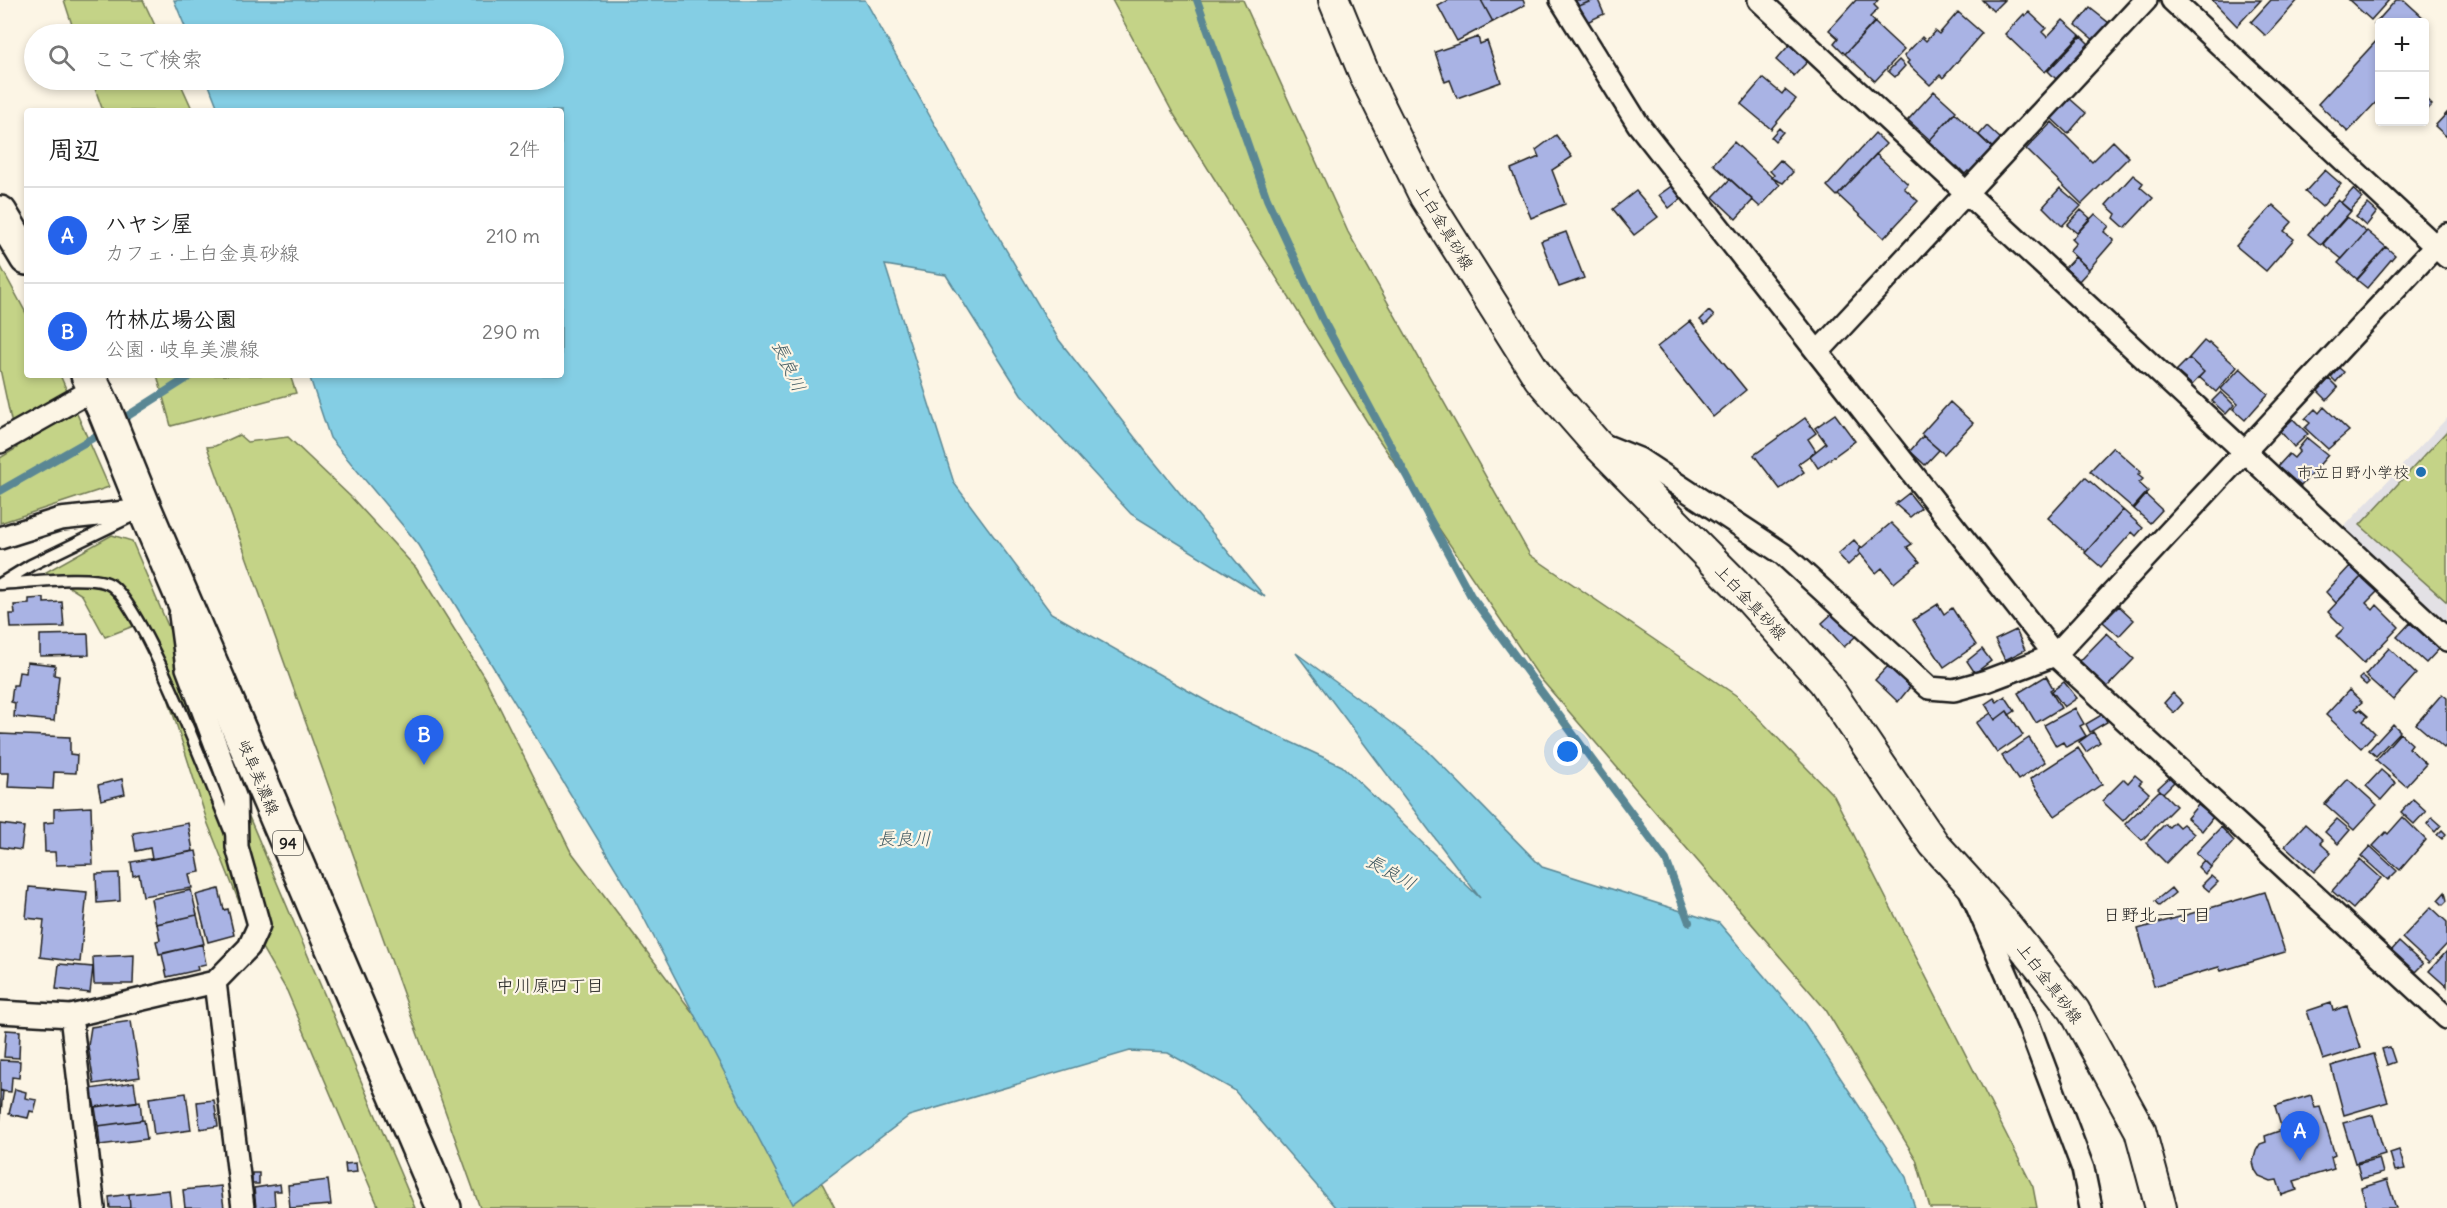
<!DOCTYPE html>
<html lang="ja">
<head>
<meta charset="utf-8">
<style>
  :root { --surface:#fff; --page:#f6f6f6; --text:#222; --muted:#767676; --line:#e0e0e0; --accent:#2563eb }
  body { margin:0; font-family:Delius,"Klee One",sans-serif; background:var(--page); color:var(--text) }
  .controls { position:absolute; right:18px; top:18px; display:grid; overflow:hidden; border-radius:6px; box-shadow:0 3px 9px #0003 }
  .controls button { width:54px; height:54px; display:grid; place-items:center; padding:0; border:0; border-bottom:2px solid var(--line); background:var(--surface); color:var(--text); font:30px sans-serif }
  .you { position:absolute; left:1568px; top:752px; width:21px; height:21px; margin:-15px; border:4px solid #fff; border-radius:50%; background:#1a73e8; box-shadow:0 0 0 9px #1a73e833 }
  .badge { display:grid; place-items:center; width:39px; height:39px; border-radius:50%; background:var(--accent); color:#fff; font-size:20px; font-weight:700 }
  .pin { position:absolute; translate:-50% -50px; filter:drop-shadow(0 2px 3px #0008) }
  .pin::after { content:''; position:absolute; top:32px; width:21px; height:18px; background:inherit; clip-path:polygon(0 0,100% 0,50% 100%) }
  .list { margin:0; padding:0; list-style:none }
  h2 { display:flex; justify-content:space-between; align-items:center; height:78px; margin:0; padding:0 24px; font-size:26px }
  h2 small { font-size:20px; font-weight:400; color:var(--muted) }
  .list li { display:grid; grid-template-columns:39px 1fr auto; gap:18px; align-items:center; box-sizing:border-box; height:96px; padding:0 24px; border-top:2px solid var(--line) }
  .list b { display:block; font-size:22px; white-space:nowrap }
  .list p { margin:0; font-size:20px; white-space:nowrap; color:var(--muted) }
  .list em { font-size:20px; font-style:normal; color:var(--muted) }
  .icon { flex:none; width:33px; height:33px; fill:none; stroke:currentColor; stroke-width:2; stroke-linecap:round; stroke-linejoin:round }
  .map { position:relative; flex:none; width:2447px; height:1208px; overflow:hidden }
  .search { position:absolute; background:var(--surface); box-shadow:0 3px 9px #0003; left:24px; top:24px; width:540px; height:66px; display:flex; align-items:center; gap:15px; box-sizing:border-box; padding:0 21px; border-radius:33px; color:var(--muted); font-size:22px }
  .panel { position:absolute; background:var(--surface); box-shadow:0 3px 9px #0003; left:24px; top:108px; width:540px; height:270px; border-radius:6px }
  .map>svg:first-child { display:block }
  .built { fill:#e3e1e5 }
  .green { fill:#c4d387; stroke:#707852; stroke-width:1.5 }
  .water { fill:#84cee4; stroke:#5a8794; stroke-width:1.5 }
  .lines { fill:none; stroke-linecap:round; stroke-linejoin:round }
  .stream { stroke:#5a8794; stroke-width:8 }
  .building { fill:#a9b3e4; stroke:#1c1c1c; stroke-width:1.5 }
  .service-casing { stroke:#1c1c1c; stroke-width:15 }
  .minor-casing { stroke:#1c1c1c; stroke-width:26 }
  .secondary-casing { stroke:#1c1c1c; stroke-width:34 }
  .primary-casing { stroke:#1c1c1c; stroke-width:38 }
  .service { stroke:#fcf5e5; stroke-width:10 }
  .minor { stroke:#fcf5e5; stroke-width:21 }
  .secondary { stroke:#fcf5e5; stroke-width:30 }
  .primary { stroke:#fcf5e5; stroke-width:33 }
  .poi-dot { fill:#1f6fb2; stroke:#fcf5e5; stroke-width:2 }
  .labels { text-anchor:middle; dominant-baseline:central; stroke-width:4.5; stroke-linejoin:round; paint-order:stroke }
  .shield { fill:#fcf5e5; stroke:#5f5d58; stroke-width:1.5 }
  .shield-label { font-size:15px; font-weight:bold; fill:#1c1c1c }
  .street-label { font-size:16px; fill:#1c1c1c; stroke:#fcf5e5 }
  .poi-label { font-size:16px; fill:#1c1c1c; stroke:#fcf5e5; text-anchor:end }
  .water-label { font-size:18px; font-style:italic; fill:#405a62; stroke:#fcf5e5 }
  .neighbourhood-label { font-size:18px; fill:#1c1c1c; stroke:#fcf5e5 }
</style>
</head>
<body>
<div class="map">
<svg width="2447" height="1208" viewBox="0 0 2447 1208">
  <rect width="100%" height="100%" fill="#fcf5e5"/>
  <filter id="ink" filterUnits="userSpaceOnUse"><feTurbulence type="fractalNoise" baseFrequency=".0167" numOctaves="2"/><feDisplacementMap in="SourceGraphic" scale="12" xChannelSelector="R" yChannelSelector="G"/><feConvolveMatrix kernelMatrix="1 2 1 2 8 2 1 2 1" color-interpolation-filters="sRGB"/></filter>
  <g filter="url(#ink)">
    <path class="built" d="M2447,418V622L2344,527Z"/>
    <path class="green" d="M64,0H143L159,34H75Z
      M1112,0H1243L1348,232L1530,555L1737,696L1834,796L2033,1187L2037,1208H1930L1916,1159L1826,1010L1540,678L1371,428L1173,113Z
      M92,80H179L193,111H103Z
      M0,265L27,315V375H60L109,487L0,523V458L17,448L0,369Z
      M157,375H290L296,393L171,426Z
      M2447,431V602L2360,525Z
      M239,435L247,442L288,437L351,497L416,568L486,680L570,850L823,1185L835,1208H480L207,447L215,446Z
      M112,535L132,541L415,1208H379L287,991L247,922L208,824L144,622L105,637L82,595L46,572Z"/>
    <path class="water" d="M174,0H865L975,197L1059,340L1147,453L1265,597L1131,514L1021,394L946,275L885,265L954,483L1051,613L1222,710L1342,766L1480,898L1296,653L1424,747L1542,867L1719,923L1805,1024L1906,1177L1915,1208H1336L1234,1090L1168,1053L1130,1051L909,1116L793,1204L633,897L419,545L330,438L309,375H561V111H219L207,80H554V34H188Z"/>
    <g class="lines">
      <path class="stream" d="M1197,0L1267,199L1323,320L1471,596L1666,860L1689,922
        M118,422L192,375
        M0,491L105,431"/>
    </g>
    <path class="building" d="M1449,0H1481L1493,22L1457,41L1438,6Z
      M1481,0H1523L1525,5L1493,22Z
      M1574,0H1593L1577,7Z
      M1594,0H1598L1604,14L1587,22L1579,6Z
      M1856,0H1878L1874,5L1878,9L1870,17L1875,22L1845,54L1834,43L1838,38L1829,30Z
      M1982,0H2004L1993,11Z
      M2212,0H2261L2237,26Z
      M2271,0H2298L2266,36L2251,22Z
      M2349,0H2389L2371,20Z
      M2396,0H2404L2426,20L2424,22H2380V30L2374,25Z
      M2090,8L2109,23L2095,41L2076,25Z
      M1958,12L1982,33L1943,78L1940,75L1930,85L1907,63L1909,61L1904,56L1922,37L1926,41L1935,31L1939,34Z
      M2029,12L2046,28L2042,32L2047,37L2063,20L2080,35L2045,72L2005,34L2024,14L2025,16Z
      M1874,22L1904,50L1875,81L1845,54Z
      M2081,36L2089,44L2056,79L2048,71Z
      M1478,37L1480,44L1487,41L1501,82L1457,98L1450,80L1445,82L1435,52Z
      M2380,37V98L2348,132L2318,104Z
      M1791,43L1809,60L1794,76L1776,60Z
      M1899,60L1905,66L1895,77L1888,71Z
      M1763,78L1782,94L1785,90L1796,99L1771,129L1741,104Z
      M1934,91L1956,111L1930,140L1908,120Z
      M2424,97L2432,105L2426,111L2424,110Z
      M2069,98L2086,113L2068,134L2051,118Z
      M1955,113L1993,149L1970,174L1968,171L1965,174L1957,166L1956,168L1928,142Z
      M2447,113V137L2435,126Z
      M2052,122L2092,162L2113,141L2129,157L2082,204L2026,149Z
      M1987,126L2002,140L1994,149L1979,135Z
      M1779,128L1783,132L1775,141L1771,137Z
      M1875,133L1886,144L1837,196L1827,186Z
      M1556,135L1572,157L1552,170L1565,204L1531,218L1511,169L1539,157L1536,150Z
      M1734,142L1780,185L1760,207L1713,164Z
      M1876,154L1908,184L1904,188L1918,201L1884,238L1838,195Z
      M1780,160L1793,172L1783,183L1772,178L1774,175L1770,171Z
      M2325,170L2341,184L2322,207L2305,192Z
      M2133,175L2143,183L2140,187L2153,198L2125,228L2114,218L2116,214L2106,205Z
      M1730,179L1753,200L1736,219L1713,197Z
      M1673,185L1683,197L1669,208L1659,195Z
      M2060,188L2081,206L2062,226L2043,207Z
      M2353,189L2362,198L2350,211L2341,203Z
      M1636,191L1658,217L1634,235L1613,209Z
      M2338,200L2351,211L2321,245L2308,234Z
      M2368,204L2377,212L2366,226L2356,217Z
      M2273,205L2292,222L2284,231L2294,239L2266,271L2236,246Z
      M2081,210L2090,218L2077,233L2067,225Z
      M2095,214L2109,226L2104,232L2114,240L2089,269L2069,251L2076,243L2072,239Z
      M2347,217L2366,232L2342,259L2323,244Z
      M2367,231L2386,247L2357,279L2338,263Z
      M1566,232L1584,278L1559,287L1541,241Z
      M2386,247L2395,255L2367,288L2357,280Z
      M2075,257L2089,270L2079,281L2065,268Z
      M1709,311L1714,316L1705,325L1700,320Z
      M1690,321L1746,390L1713,417L1657,347Z
      M2204,341L2208,344L2209,342L2237,367L2216,392L2199,377L2204,372L2189,358Z
      M2189,358L2204,372L2192,385L2176,371Z
      M2240,368L2268,394L2245,420L2233,409L2238,404L2221,389Z
      M2339,368L2344,372L2336,382L2331,377Z
      M2329,379L2338,388L2327,400L2318,391Z
      M2221,392L2234,405L2226,414L2212,401Z
      M1950,402L1973,423L1944,454L1921,434Z
      M2324,407L2349,431L2328,449L2305,428L2310,423L2305,419L2315,409L2319,413Z
      M1835,414L1855,441L1818,468L1810,456L1826,443L1815,428Z
      M1805,418L1816,433L1808,439L1816,451L1798,464L1804,472L1780,489L1754,455Z
      M2293,419L2308,434L2294,447L2280,431Z
      M1923,436L1939,450L1925,465L1910,451Z
      M2307,438L2328,455L2301,486L2278,466L2289,454L2294,458L2300,451L2298,449Z
      M2113,447L2141,472L2138,475L2143,479L2139,483L2148,491L2133,508L2090,471Z
      M2085,477L2123,510L2086,552L2048,518Z
      M1909,493L1921,508L1910,517L1895,504Z
      M2146,495L2162,510L2150,523L2134,509Z
      M2123,510L2143,528L2136,536L2132,532L2101,567L2085,553Z
      M1891,523L1912,544L1907,547L1920,562L1894,583L1882,568L1876,573L1858,551Z
      M1854,540L1861,548L1858,551L1860,554L1848,565L1838,554Z
      M2350,566L2361,577L2336,603L2326,592Z
      M2363,575L2379,590L2366,603L2373,610L2377,605L2399,627L2364,663L2336,636L2344,628L2328,612Z
      M44,598V603L62,602L64,627L11,628L10,614H15L14,605L29,604V599Z
      M1938,604L1944,614L1952,608L1976,645L1944,667L1913,620Z
      M2119,606L2134,620L2119,636L2103,622Z
      M1834,612L1856,636L1844,647L1822,623Z
      M2410,623L2439,649L2426,663L2397,637Z
      M2016,630L2025,650L2005,660L1995,640Z
      M2107,633L2134,659L2107,687L2080,661Z
      M88,634L89,655L40,656V635Z
      M2389,648L2416,674L2393,700L2365,675Z
      M1982,649L1991,661L1975,673L1967,661Z
      M27,662L55,665L54,675L59,676L54,721L14,717L15,703L11,702L13,685H17L19,672L26,673Z
      M1888,666L1910,687L1898,702L1875,680Z
      M2046,676L2053,688L2050,690L2061,708L2036,723L2018,693Z
      M2362,676L2369,682L2366,685L2359,679Z
      M2064,682L2077,698L2064,707L2052,691Z
      M2349,690L2362,702L2355,708L2358,711L2360,709L2368,716L2363,721L2375,733L2361,748L2326,715Z
      M2173,693L2183,703L2174,713L2164,703Z
      M2442,694L2447,698V744L2444,748L2416,724Z
      M2005,696L2015,711L2009,715L2007,711L1995,720L1985,704L1994,698L1997,702Z
      M2075,708L2084,724L2080,726L2086,736L2066,747L2063,742L2056,746L2044,725Z
      M2007,711L2023,735L1997,753L1976,723L1991,713L1995,720Z
      M2103,714L2107,722L2090,732L2086,724Z
      M2393,724L2400,731L2376,756L2369,750Z
      M2093,732L2100,742L2086,752L2079,742Z
      M2400,733L2412,744L2409,748L2426,764L2406,786L2376,760Z
      M0,734L70,737V754L77,755L76,773L54,772L53,789L8,787L9,773H0Z
      M2029,738L2045,762L2018,780L2002,756Z
      M2078,748L2102,784L2055,816L2030,779Z
      M2381,770L2396,783L2381,800L2366,786Z
      M2135,775L2142,781L2139,784L2149,793L2123,821L2102,801L2124,779L2128,783Z
      M2170,777L2174,782L2163,793L2158,788Z
      M122,779L125,794L101,800L98,785Z
      M2348,779L2377,805L2354,830L2325,804Z
      M2160,790L2176,806L2142,840L2125,824Z
      M2413,799L2426,811L2414,824L2401,812Z
      M2198,805L2213,817L2202,831L2187,818Z
      M91,807L93,864L56,865L55,852H45L44,823L54,822V809Z
      M2403,817L2426,840L2400,870L2373,846L2386,832L2388,834Z
      M2432,817L2441,825L2435,832L2427,824Z
      M2337,819L2350,830L2338,844L2325,832Z
      M2174,822L2179,827L2183,824L2194,834L2166,863L2146,843L2165,824L2169,827Z
      M188,823L193,851L152,859L150,848L136,851L133,833Z
      M0,824L24,827L21,850L0,847Z
      M2305,824L2323,840L2320,843L2331,853L2314,872L2285,846Z
      M2221,827L2234,841L2211,867L2196,853Z
      M2442,830L2446,834L2442,839L2437,835Z
      M2370,846L2397,871L2388,880L2361,856Z
      M196,851L200,872L189,874L192,888L143,896L139,874L133,876L131,862Z
      M2360,859L2381,878L2353,909L2332,891Z
      M2204,860L2211,867L2205,874L2198,867Z
      M119,873L120,901L97,903L96,874Z
      M2211,876L2218,882L2209,891L2202,885Z
      M29,887L87,892L80,962L40,957L44,920L26,918Z
      M2171,888L2175,893L2159,906L2155,901Z
      M219,889L224,910L228,909L234,935L208,942L196,895Z
      M191,890L197,915L156,924L151,899Z
      M2265,892L2285,952L2221,971L2219,967L2154,986L2138,929Z
      M2445,892L2447,901L2443,905L2438,900Z
      M2431,907L2447,922V944L2429,963L2402,938Z
      M197,915L204,944L159,954L156,941L160,940L157,924Z
      M2399,942L2423,964L2414,973L2391,951Z
      M202,944L206,964L197,966L198,970L167,977L162,954Z
      M2447,951V987L2429,971Z
      M134,955L133,984H94L93,957Z
      M59,964L93,967L90,993L56,989Z
      M2331,1003L2333,1011L2347,1006L2361,1048L2323,1060L2307,1011Z
      M131,1021L140,1077L94,1084L88,1046L91,1027Z
      M6,1030L20,1031L19,1058L4,1057Z
      M2390,1047L2395,1062L2387,1065L2382,1049Z
      M2374,1054L2388,1102L2344,1115L2331,1066Z
      M0,1060L20,1061L19,1078L12,1077L11,1092L0,1091Z
      M134,1082L137,1102L95,1107L90,1089Z
      M15,1089L26,1092L25,1098L37,1100L34,1112L30,1111L28,1118L9,1114Z
      M0,1090L3,1091L0,1124Z
      M186,1093L191,1130L154,1135L149,1098Z
      M2311,1095L2315,1108L2320,1107L2335,1155L2331,1157L2334,1169L2294,1181L2297,1190L2282,1195L2277,1180L2271,1181L2259,1176L2255,1170L2253,1162L2256,1151L2260,1144L2266,1142L2265,1136L2282,1130L2275,1106Z
      M214,1100L218,1126L200,1129L197,1102Z
      M140,1101L142,1120L98,1126L95,1107Z
      M2373,1115L2385,1154L2355,1163L2343,1123Z
      M144,1120L147,1139L100,1145L98,1126Z
      M2399,1150L2405,1169L2395,1171L2390,1153Z
      M2379,1158L2383,1173L2361,1179L2357,1164Z
      M356,1163L357,1172L346,1173L345,1164Z
      M252,1173H259V1184H252Z
      M328,1180L331,1205L290,1208L288,1185Z
      M2387,1180L2396,1208H2367L2361,1188Z
      M280,1184L281,1191H274L275,1206L256,1208L254,1188Z
      M221,1186L224,1208H185L183,1190Z
      M169,1190L171,1208H130L129,1194Z
      M129,1194L130,1208H110L109,1197Z"/>
    <g class="lines">
      <defs>
        <path id="service" d="M0,584C24,583 90,574 109,584C142,601 213,790 231,833
          M0,584L31,565L128,518"/>
        <path id="minor" d="M1561,0L1638,124L2055,655L2447,1018
          M1759,0L2447,640
          M2172,0L2447,257
          M1818,352L2146,0
          M0,442L94,389
          M1604,445L1639,459L1783,554L1929,688L1954,690L1986,681L2055,655L2447,234
          M0,538L60,519L145,510
          M180,615L187,668L236,799L237,847L259,925L249,947L215,982
          M1971,892L2029,1026L2083,1169L2091,1208
          M0,1012L71,1016L215,982L243,1208
          M71,1016L94,1208"/>
        <path id="secondary" d="M1334,0L1366,78L1425,197L1539,378L1595,442L1735,583L1824,682L1934,844L1994,910L2074,1010L2140,1130L2161,1208"/>
        <path id="primary" d="M0,213L27,258
          M88,375L105,411L145,510L444,1208"/>
      </defs>
      <use href="#service" class="service-casing"/>
      <use href="#minor" class="minor-casing"/>
      <use href="#secondary" class="secondary-casing"/>
      <use href="#primary" class="primary-casing"/>
      <use href="#service" class="service"/>
      <use href="#minor" class="minor"/>
      <use href="#secondary" class="secondary"/>
      <use href="#primary" class="primary"/>
    </g>
  </g>
  <circle class="poi-dot" cx="2421" cy="472" r="6"/>
  <g class="labels">
    <rect class="shield" x="273" y="831" width="30" height="24" rx="4.5"/>
    <g class="shield-label">
      <text x="288" y="843">94</text>
    </g>
    <g class="street-label">
      <text transform="translate(1445 227) rotate(59)">上白金真砂線</text>
      <text transform="translate(1751 602) rotate(47)">上白金真砂線</text>
      <text transform="translate(259 777) rotate(67)">岐阜美濃線</text>
      <text transform="translate(2050 983) rotate(53)">上白金真砂線</text>
    </g>
    <g class="poi-label">
      <text x="2409" y="472">市立日野小学校</text>
    </g>
    <g class="water-label">
      <text transform="translate(789 366) rotate(65)">長良川</text>
      <text x="904" y="838">長良川</text>
      <text transform="translate(1391 872) rotate(29)">長良川</text>
    </g>
    <g class="neighbourhood-label">
      <text x="2157" y="914">日野北一丁目</text>
      <text x="550" y="985">中川原四丁目</text>
    </g>
  </g>
</svg>
<div class="controls">
<button>+</button>
<button>−</button>
</div>
<div class="you"></div>
<div class="pin badge" style="left:2300px;top:1161px">A</div>
<div class="pin badge" style="left:424px;top:765px">B</div>
<div class="search"><svg class="icon" aria-label="search" viewBox="0 0 24 24"><circle cx="10" cy="10" r="6"/><path d="M15 15l6 6"/></svg>ここで検索</div>
<section class="panel">
<h2>周辺<small>2件</small></h2>
<ul class="list">
<li><span class="badge">A</span><div><b>ハヤシ屋</b><p>カフェ · 上白金真砂線</p></div><em>210 m</em></li>
<li><span class="badge">B</span><div><b>竹林広場公園</b><p>公園 · 岐阜美濃線</p></div><em>290 m</em></li>
</ul>
</section>
</div>
</body>
</html>
